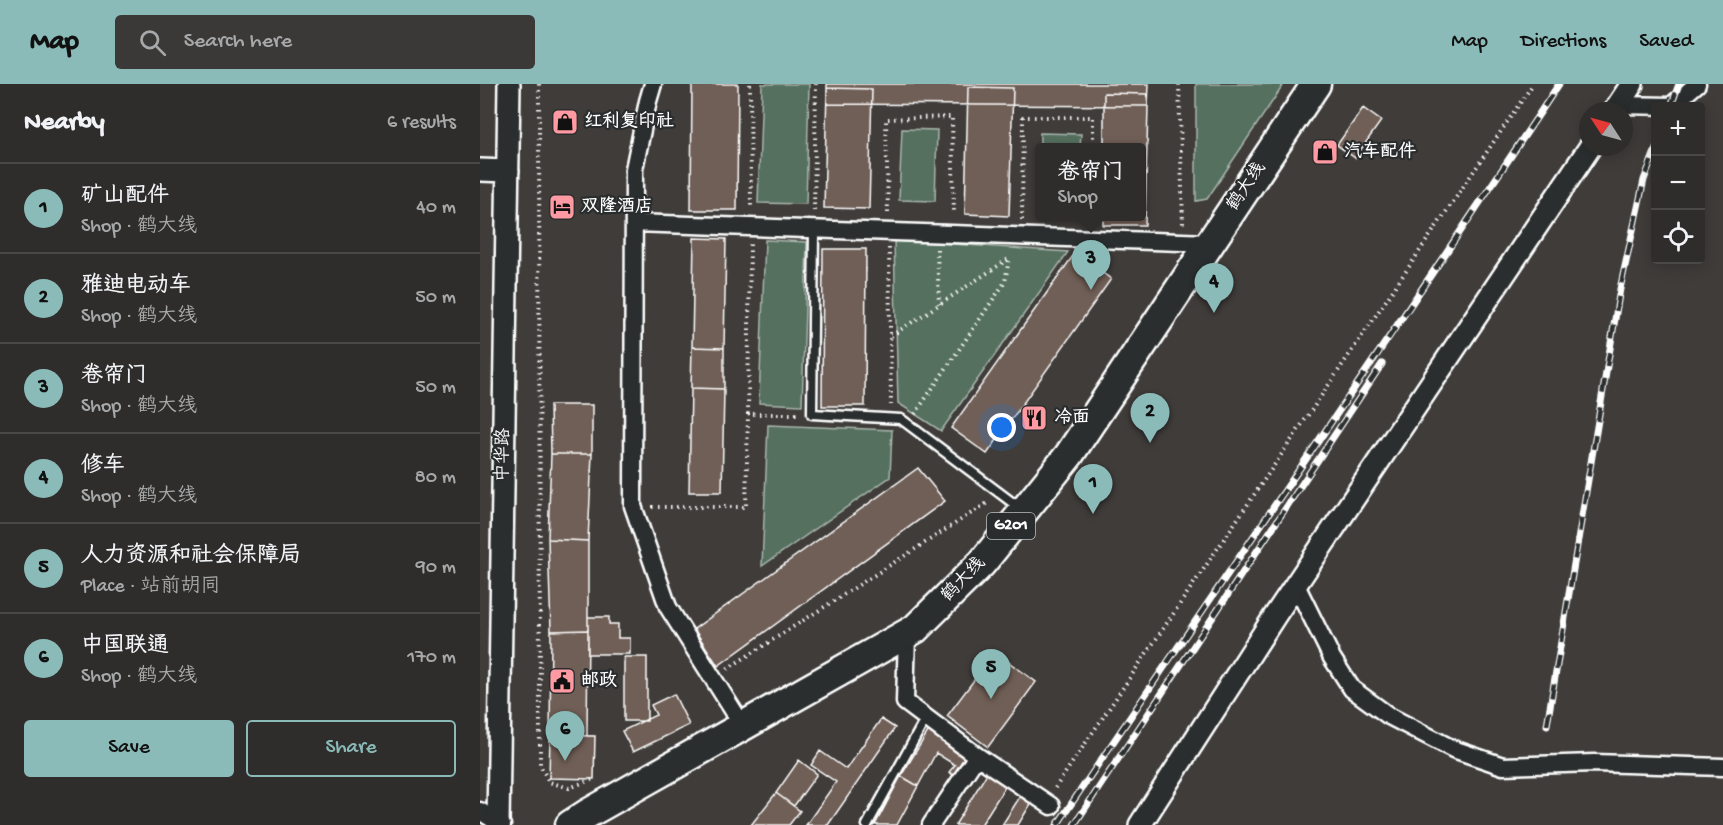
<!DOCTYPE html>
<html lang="en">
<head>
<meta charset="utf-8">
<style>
  :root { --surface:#2f2d2c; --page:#3b3938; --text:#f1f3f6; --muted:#a7a8a9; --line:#4a4948; --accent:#8bbbb9 }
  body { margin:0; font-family:"Gochi Hand","LXGW WenKai TC",sans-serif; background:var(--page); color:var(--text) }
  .controls { position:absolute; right:18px; top:18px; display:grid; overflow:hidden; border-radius:6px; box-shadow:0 3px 15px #0003 }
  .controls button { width:54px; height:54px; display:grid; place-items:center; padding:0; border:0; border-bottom:2px solid var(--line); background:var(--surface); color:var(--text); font:30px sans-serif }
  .compass { position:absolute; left:1099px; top:18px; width:54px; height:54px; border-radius:50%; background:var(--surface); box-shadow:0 3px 15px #0003; rotate:306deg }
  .you { position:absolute; left:522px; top:344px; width:21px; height:21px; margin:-15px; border:4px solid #fff; border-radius:50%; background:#1a73e8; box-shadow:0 0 0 9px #1a73e833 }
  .badge { display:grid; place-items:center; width:39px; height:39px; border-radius:50%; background:var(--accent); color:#111; font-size:20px; font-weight:700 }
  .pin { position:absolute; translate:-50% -50px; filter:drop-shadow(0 2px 3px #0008) }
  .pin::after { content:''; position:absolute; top:32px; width:21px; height:18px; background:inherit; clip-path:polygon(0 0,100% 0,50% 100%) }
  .popup { position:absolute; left:555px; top:59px; width:111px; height:78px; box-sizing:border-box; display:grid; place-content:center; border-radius:6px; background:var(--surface); filter:drop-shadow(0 2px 4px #0005); font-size:20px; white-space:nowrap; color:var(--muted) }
  .popup b { font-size:22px; color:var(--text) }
  .popup::after { content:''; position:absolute; left:50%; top:100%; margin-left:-12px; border:12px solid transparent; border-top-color:var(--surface) }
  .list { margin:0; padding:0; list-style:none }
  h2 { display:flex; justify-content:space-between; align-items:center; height:78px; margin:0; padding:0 24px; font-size:26px }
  h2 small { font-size:20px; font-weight:400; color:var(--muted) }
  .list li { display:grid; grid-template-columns:39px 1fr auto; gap:18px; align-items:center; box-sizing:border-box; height:90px; padding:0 24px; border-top:2px solid var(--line) }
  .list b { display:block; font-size:22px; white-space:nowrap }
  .list p { margin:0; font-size:20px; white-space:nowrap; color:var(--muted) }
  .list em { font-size:20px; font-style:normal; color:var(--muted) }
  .actions { display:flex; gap:12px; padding:18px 24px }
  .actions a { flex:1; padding:14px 0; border:2px solid var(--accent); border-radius:6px; text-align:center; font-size:21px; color:var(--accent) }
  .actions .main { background:var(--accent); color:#111 }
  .icon { flex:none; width:33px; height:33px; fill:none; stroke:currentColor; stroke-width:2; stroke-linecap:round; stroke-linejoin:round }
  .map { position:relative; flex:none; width:1243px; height:741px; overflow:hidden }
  header { display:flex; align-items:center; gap:36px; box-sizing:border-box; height:84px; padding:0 30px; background:var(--accent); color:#111 }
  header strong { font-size:28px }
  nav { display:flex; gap:33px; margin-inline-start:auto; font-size:21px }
  .search { width:420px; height:54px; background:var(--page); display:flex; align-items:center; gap:15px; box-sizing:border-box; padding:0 21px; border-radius:6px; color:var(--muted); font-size:22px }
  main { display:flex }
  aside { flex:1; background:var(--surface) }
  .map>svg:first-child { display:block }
  .green { fill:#556f5e; stroke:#aab7ae; stroke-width:1.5 }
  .building { fill:#705f57; stroke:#fff; stroke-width:1.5 }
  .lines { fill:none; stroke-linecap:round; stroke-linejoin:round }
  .service-casing { stroke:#fff; stroke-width:13 }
  .minor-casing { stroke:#fff; stroke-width:21 }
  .tertiary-casing { stroke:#fff; stroke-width:26 }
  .trunk-casing { stroke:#fff; stroke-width:33 }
  .path { stroke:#fff; stroke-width:4; stroke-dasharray:1.5 4.5; stroke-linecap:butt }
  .service { stroke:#2a2d2e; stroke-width:8 }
  .minor { stroke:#2a2d2e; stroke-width:16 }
  .tertiary { stroke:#2a2d2e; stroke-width:21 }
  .trunk { stroke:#2a2d2e; stroke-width:28 }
  .rail-casing { stroke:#fff; stroke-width:7 }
  .rail { stroke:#2a2d2e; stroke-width:4.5; stroke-dasharray:14; stroke-linecap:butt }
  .labels { text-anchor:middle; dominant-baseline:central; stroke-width:4.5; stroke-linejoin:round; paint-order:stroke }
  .shield { fill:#2a2d2e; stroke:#bfc0c0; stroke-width:1.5 }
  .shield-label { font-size:16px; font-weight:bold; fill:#fff }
  .poi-label { font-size:18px; font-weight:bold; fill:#fff; stroke:#2a2d2e; text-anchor:start }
  .street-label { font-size:18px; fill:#fff; stroke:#2a2d2e }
</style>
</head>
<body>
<header>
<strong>Map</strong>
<div class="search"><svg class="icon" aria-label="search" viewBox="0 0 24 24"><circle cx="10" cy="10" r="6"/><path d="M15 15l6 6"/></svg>Search here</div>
<nav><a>Map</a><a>Directions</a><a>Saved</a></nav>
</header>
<main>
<aside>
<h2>Nearby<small>6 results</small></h2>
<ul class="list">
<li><span class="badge">1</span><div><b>矿山配件</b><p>Shop · 鹤大线</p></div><em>40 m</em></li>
<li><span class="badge">2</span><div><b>雅迪电动车</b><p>Shop · 鹤大线</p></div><em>50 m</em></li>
<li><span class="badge">3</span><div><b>卷帘门</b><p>Shop · 鹤大线</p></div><em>50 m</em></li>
<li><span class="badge">4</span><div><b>修车</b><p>Shop · 鹤大线</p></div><em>80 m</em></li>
<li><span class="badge">5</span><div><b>人力资源和社会保障局</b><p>Place · 站前胡同</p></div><em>90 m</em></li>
<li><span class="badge">6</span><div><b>中国联通</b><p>Shop · 鹤大线</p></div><em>170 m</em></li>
</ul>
<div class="actions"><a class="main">Save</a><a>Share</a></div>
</aside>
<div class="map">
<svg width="1243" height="741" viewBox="0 0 1243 741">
  <rect width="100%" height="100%" fill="#3f3c3a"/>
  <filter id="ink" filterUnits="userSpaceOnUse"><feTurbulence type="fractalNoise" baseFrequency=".0167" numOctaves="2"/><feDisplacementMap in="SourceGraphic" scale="12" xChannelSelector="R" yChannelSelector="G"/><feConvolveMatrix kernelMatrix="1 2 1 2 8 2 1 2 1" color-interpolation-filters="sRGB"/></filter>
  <g filter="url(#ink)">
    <path class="green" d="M282,0H329L326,120L278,119Z
      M716,0H804L727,115L716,117Z
      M422,45L457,46L455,117L419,116Z
      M560,49L601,50L600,63L560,64V120H559Z
      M285,156L327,158L322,321L279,319Z
      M414,156L588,168L461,347L418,319Z
      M288,341L412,346L410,393L282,482Z"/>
    <path class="building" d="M212,0H258L257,126H211Z
      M347,0H669L668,22L347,20Z
      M488,3L533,4L529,132L485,130Z
      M347,4L392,5L389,125L344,124Z
      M624,9L667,10L668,22L665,141H623V132H662V64H624Z
      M883,24L901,37L875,74L857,61Z
      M214,154L246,155L244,264L212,263Z
      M343,165H386L385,322H342Z
      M595,169L631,195L507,370L471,344Z
      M212,263L244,264V305L211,304Z
      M211,304L244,305L242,408H209Z
      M70,321H112V370H71Z
      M71,370H112L108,457L68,455Z
      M438,384L465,417L238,582L214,545Z
      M68,455L108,457V546L71,547Z
      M108,533H129V540H138V554H150V570H108Z
      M108,546L107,652L70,651L71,547Z
      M515,568L556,598L508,663L467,632Z
      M144,573H167V637H144Z
      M194,610L209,641L153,668L142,647L176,631L171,621Z
      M401,635L415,644L348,741H326L356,698L331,681L340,667L366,685Z
      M449,646L487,673L475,692L469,688L475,681L456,669L438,702L421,692Z
      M70,651L115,652L114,695L69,694Z
      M319,676L337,690L314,722L296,709Z
      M509,686L528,698L501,741H475Z
      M421,692L438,702L417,741H395Z
      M296,709L320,727L309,741H271Z
      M541,711L552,718L538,741H522Z"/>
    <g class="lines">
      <defs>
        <path id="service" d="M334,146L332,330L421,335L541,425
          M387,741L446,634"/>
        <path id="minor" d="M173,0L168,17L154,85L153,422L188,523L263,642
          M1138,21L1191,22L1217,0
          M154,139L730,159
          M816,501L852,574L872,605L909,632L973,665L1023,682L1114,679L1243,683
          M427,550L425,618L497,672L571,722
          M0,727L22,741
          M451,741L497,672"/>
        <path id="tertiary" d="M1134,27L1152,0
          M0,86L28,87
          M18,741L29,0
          M660,741L796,530L1110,63"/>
        <path id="trunk" d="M90,741L107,730L435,545L502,479L589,371L836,0"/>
      </defs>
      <use href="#service" class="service-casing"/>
      <use href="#minor" class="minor-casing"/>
      <use href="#tertiary" class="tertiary-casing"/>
      <use href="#trunk" class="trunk-casing"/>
      <path class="path" d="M59,0L60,681L69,698L89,704L116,694
        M270,0L271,125
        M699,0L703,140
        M334,127L336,0
        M408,129L406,35L472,33L474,131
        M542,136L543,33H613V64
        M409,164L411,321
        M457,165L459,220
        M411,252L530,174
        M268,330L270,160
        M435,330L525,198L529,175
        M172,423H266L268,330H319
        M247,585L509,418
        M575,704L1053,0"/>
      <use href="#service" class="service"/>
      <use href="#minor" class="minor"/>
      <use href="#tertiary" class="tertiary"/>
      <use href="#trunk" class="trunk"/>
      <defs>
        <path id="rail" d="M1191,22L1199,0
          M1067,641L1140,205L1164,96L1176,65
          M577,741C744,494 914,249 1079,0
          M594,741L902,280"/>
      </defs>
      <use href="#rail" class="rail-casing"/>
      <use href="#rail" class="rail"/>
    </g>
  </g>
  <defs>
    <symbol id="shop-square" viewBox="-11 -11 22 22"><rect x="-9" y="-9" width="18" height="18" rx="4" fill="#ff9aa2" stroke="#2a2d2e"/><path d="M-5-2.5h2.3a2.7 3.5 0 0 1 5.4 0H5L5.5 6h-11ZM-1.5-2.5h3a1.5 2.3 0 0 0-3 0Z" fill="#111"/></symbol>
    <symbol id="hotel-square" viewBox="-11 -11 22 22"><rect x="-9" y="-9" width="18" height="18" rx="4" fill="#ff9aa2" stroke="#2a2d2e"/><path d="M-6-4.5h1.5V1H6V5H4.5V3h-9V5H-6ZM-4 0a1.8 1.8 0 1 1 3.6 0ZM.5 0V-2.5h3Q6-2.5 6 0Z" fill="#111"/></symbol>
    <symbol id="restaurant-square" viewBox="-11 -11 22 22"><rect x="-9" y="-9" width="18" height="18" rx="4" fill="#ff9aa2" stroke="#2a2d2e"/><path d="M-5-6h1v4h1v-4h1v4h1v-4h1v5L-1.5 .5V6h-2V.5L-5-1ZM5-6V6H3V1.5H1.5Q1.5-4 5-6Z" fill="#111"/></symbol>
    <symbol id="civic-square" viewBox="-11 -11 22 22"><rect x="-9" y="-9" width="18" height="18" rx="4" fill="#ff9aa2" stroke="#2a2d2e"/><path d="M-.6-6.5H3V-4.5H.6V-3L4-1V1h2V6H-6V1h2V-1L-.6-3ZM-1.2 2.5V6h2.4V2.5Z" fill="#111"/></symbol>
  </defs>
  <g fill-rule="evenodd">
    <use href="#shop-square" x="70" y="23" width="30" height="30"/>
    <use href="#shop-square" x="830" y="53" width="30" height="30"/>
    <use href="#hotel-square" x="67" y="108" width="30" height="30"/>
    <use href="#restaurant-square" x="539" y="319" width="30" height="30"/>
    <use href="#civic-square" x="67" y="582" width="30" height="30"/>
  </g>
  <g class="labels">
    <rect class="shield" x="507" y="429" width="48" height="26" rx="4.5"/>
    <g class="shield-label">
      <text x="531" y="442">G201</text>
    </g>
    <g class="poi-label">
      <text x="104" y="38">红利复印社</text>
      <text x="864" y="68">汽车配件</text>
      <text x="101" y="123">双隆酒店</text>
      <text x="574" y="334">冷面</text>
      <text x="101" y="597">邮政</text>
    </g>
    <g class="street-label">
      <text transform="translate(767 103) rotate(-56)">鹤大线</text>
      <text transform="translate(24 371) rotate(-89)">中华路</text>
      <text transform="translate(484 496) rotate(-46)">鹤大线</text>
    </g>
  </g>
</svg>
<div class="controls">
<button>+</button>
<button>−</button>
<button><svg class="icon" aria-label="locate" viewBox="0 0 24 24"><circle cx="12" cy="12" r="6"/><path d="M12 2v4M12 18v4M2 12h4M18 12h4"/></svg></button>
</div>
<svg class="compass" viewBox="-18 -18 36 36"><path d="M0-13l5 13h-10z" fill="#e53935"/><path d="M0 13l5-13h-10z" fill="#a7a8a9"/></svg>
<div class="you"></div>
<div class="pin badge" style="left:613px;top:430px">1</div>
<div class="pin badge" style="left:670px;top:359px">2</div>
<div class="pin badge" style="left:611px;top:206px">3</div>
<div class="popup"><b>卷帘门</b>Shop</div>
<div class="pin badge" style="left:734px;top:229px">4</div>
<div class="pin badge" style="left:511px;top:615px">5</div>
<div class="pin badge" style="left:85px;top:677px">6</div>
</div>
</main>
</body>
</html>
